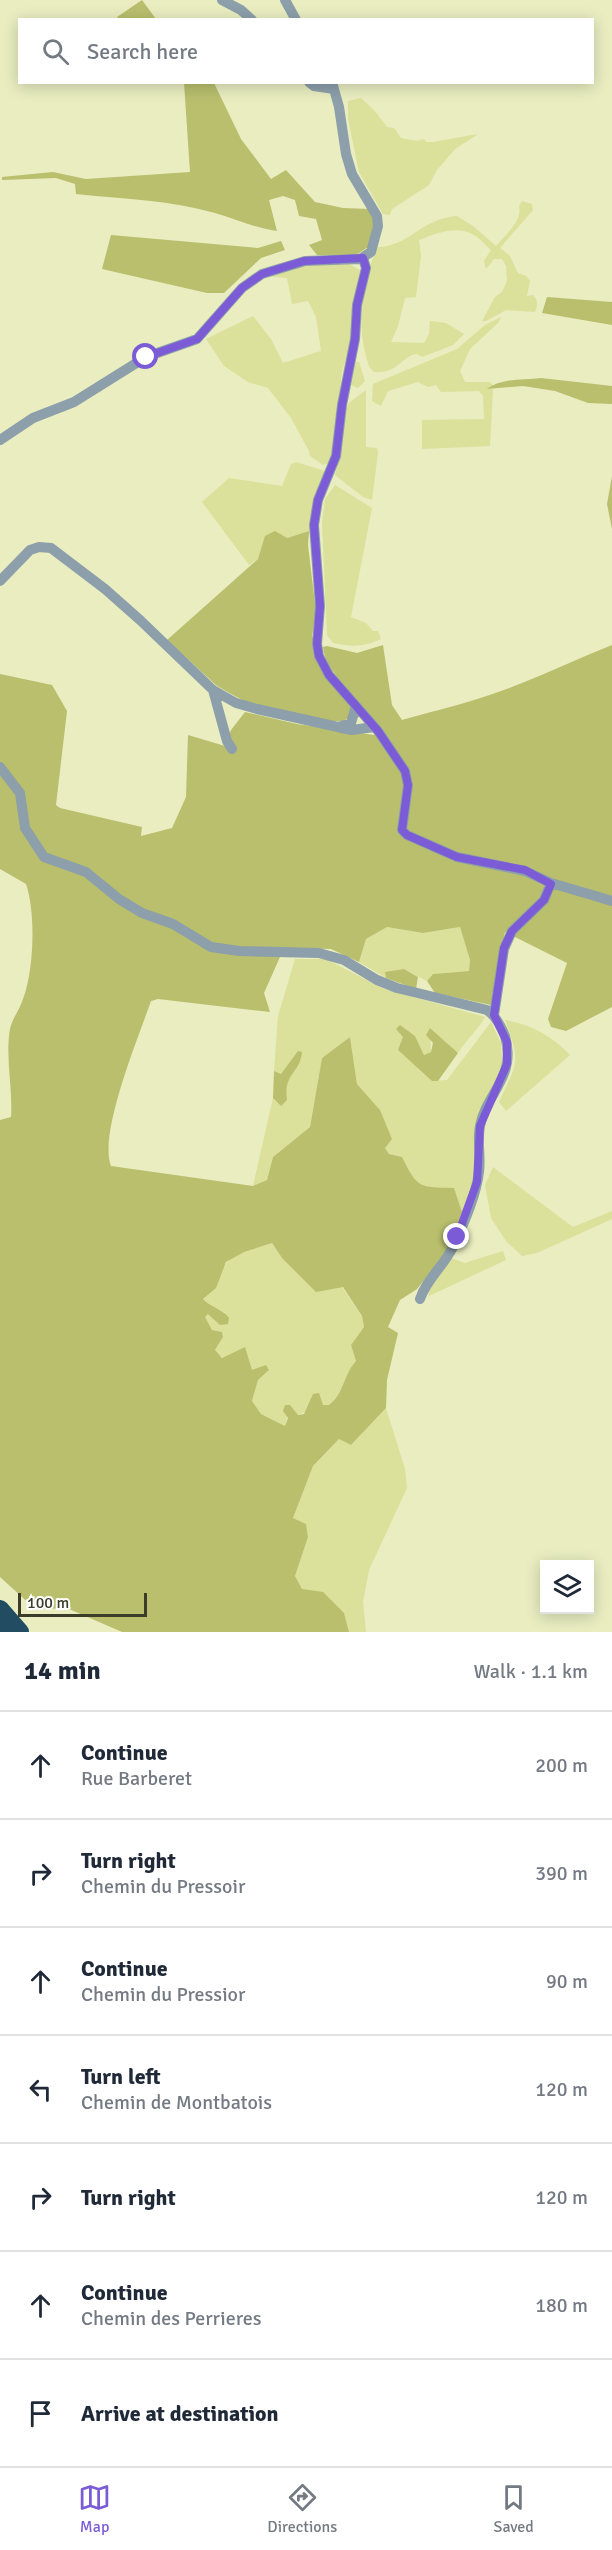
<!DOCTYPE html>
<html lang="en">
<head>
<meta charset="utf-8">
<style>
  :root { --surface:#fff; --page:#f6f6f7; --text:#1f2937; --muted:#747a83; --line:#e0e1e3; --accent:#7c5cd6 }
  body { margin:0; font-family:Signika,sans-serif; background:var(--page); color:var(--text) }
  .controls { position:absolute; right:18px; bottom:18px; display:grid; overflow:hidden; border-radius:0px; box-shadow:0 3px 15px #0003 }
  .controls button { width:54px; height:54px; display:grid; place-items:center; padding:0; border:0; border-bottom:2px solid var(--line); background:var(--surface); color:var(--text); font:30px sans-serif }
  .scale { position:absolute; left:18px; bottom:15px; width:129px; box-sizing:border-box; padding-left:6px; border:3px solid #3b3c2a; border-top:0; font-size:16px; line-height:21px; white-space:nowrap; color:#3b3c2a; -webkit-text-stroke:4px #fff; paint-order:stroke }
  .stop { position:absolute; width:18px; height:18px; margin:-14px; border:4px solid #7c5cd6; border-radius:50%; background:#fff }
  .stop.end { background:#7c5cd6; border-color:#fff; box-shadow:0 2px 6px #0008 }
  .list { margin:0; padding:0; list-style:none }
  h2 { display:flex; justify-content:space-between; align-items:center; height:78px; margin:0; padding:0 24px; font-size:26px }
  h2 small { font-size:20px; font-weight:400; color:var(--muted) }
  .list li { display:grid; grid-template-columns:39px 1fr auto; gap:18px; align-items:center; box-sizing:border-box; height:108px; padding:0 24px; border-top:2px solid var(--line) }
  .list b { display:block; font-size:22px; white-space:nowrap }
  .list p { margin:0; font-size:20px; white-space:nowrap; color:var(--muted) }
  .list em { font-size:20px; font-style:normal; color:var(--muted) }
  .icon { flex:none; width:33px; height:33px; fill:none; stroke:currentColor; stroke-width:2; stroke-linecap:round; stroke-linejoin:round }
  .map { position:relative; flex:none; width:612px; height:1632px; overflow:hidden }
  .search { position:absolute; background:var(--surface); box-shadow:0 3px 15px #0003; left:18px; right:18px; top:18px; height:66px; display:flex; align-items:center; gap:15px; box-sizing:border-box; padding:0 21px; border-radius:0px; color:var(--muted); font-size:22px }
  .sheet { height:834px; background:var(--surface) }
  nav { display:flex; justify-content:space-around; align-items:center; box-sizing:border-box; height:84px; border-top:2px solid var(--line); background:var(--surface); font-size:16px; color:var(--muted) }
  nav a { display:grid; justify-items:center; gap:3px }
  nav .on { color:var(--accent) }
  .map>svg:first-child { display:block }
  .green { fill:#dbe09a }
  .forest { fill:#b9bf6d; fill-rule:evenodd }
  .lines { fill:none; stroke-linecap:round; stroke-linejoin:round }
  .minor { stroke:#8c9faa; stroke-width:10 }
  .motorway { stroke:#214c61; stroke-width:18 }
  .route { stroke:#7c5cd6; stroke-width:8 }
</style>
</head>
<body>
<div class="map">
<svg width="612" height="1632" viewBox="0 0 612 1632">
  <rect width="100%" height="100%" fill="#e9edc0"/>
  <path class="green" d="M361,98L374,110L387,127L394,128L401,138L417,141L424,139L426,142H433L478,134L455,149L437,170L429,185L392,209L390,215L383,214L359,172L348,119V101Z
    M522,201L532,204L533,210L500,248L510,256L518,273L526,276L530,281L527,296L533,295C538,300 538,306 535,312L506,310L486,321H482L495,297L502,292L507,281L506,266L502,259H494L486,269L484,261L491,250C485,245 479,237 472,234C456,225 434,234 419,240L421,256L416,297L405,298L398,326L391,342L424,343L429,334L430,321L446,323L464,334L453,345L422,357L417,354C402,355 399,374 374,372C368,367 368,363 366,356C356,319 363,282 377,247C407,248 422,218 457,216L473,226L496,246C505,235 523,221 519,206Z
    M349,264L360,270L353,303L350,345L342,372L332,456L328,463L323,465L310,456L309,451L291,418L268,388L248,382L224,366L206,339L253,316L271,339L283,363L321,351L316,317L308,301L292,304L287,278L266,276L295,266Z
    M501,317L498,323L470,349L460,371L465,382H490L493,385L488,389H493L490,446L422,449V420L484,419L483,396L479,391L441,392L436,385L428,387L418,382L388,391L381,406L372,401L373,384L457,349L485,325Z
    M356,362H359L365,381L358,388L351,385Z
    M366,390V447L377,448L378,453L372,500L363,497L335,475L341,450L346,408L350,402Z
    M296,462L325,471L314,503L309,531L287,538L249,565L202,502L229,478L282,486L291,464Z
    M335,485L372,508L351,617L366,623L373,631H378L381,639C364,647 352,647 333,643L327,635L322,523L325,499Z
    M387,927L423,933L460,927L470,960L469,971L433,974L427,981L404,969L386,978L359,962L366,939Z
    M295,959H326L384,989L485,1017C478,1030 466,1040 458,1053L430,1028L431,1052L424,1055L415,1036L399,1025L403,1036L432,1081L447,1080L491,1022L501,1043L502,1065L475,1127L474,1181L462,1212L454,1189C419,1187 418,1189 402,1157L389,1154L385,1148L380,1110L357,1084L350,1037L322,1058L310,1127L273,1157L267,1180L253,1186L273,1098L281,1106L285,1086L301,1059L281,1074L274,1071L278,1016Z
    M505,1020C531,1025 551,1035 570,1055L506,1111L499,1102C518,1061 521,1063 505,1020Z
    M493,1167L573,1227L612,1211V1219L537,1253L522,1256L506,1241L491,1218L485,1185Z
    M272,1243L282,1258L342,1287L362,1316L364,1327L351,1345L356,1361C343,1375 344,1394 329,1405H323L297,1415L290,1405L285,1426L261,1414L252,1402L258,1380L269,1370H252L216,1354L215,1350L223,1337L222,1332L212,1330L205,1317L208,1314L226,1313L208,1305L203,1299C221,1285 215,1280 226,1264C233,1252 259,1248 272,1243Z
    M503,1251L506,1260L429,1296L428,1290L451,1258L465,1263Z
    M386,1408L405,1469L407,1488L369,1570L363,1602L366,1632H349L344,1613L302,1590L295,1576L308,1537L306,1524L293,1518L313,1466L339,1439L351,1445Z"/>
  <path class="forest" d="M142,0L156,19H119L117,17Z
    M184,83H214L241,139L271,179L286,170L315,202L343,208L369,209L375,218L368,247L356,255H317L309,245L322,240L316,219L299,216L295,200L283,196L269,200L277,231C255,228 236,219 215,213C170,200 122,199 76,194L75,184L56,178L2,180V177L53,172L86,179L190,172Z
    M111,235L258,248L281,241L285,250L261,258L224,293H207L102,269Z
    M547,297L612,302V325L542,313Z
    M541,378L612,386V404L588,403L555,391L523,386L487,389C501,378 524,380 541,378Z
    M612,476V529L607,504Z
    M275,531L287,538L309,531L308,545L316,612L312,636L351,706V716L344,721H332L253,706L217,686L167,640L258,559L265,536Z
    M383,645L392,705L402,720C442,709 484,699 522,683C552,671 582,657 612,645V1007L566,1031L551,1027L548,1019L567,963L505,932L491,1005L435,993L427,981L433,974L469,971L470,960L460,927L423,933L387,927L366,939L359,962L331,949L284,948L264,993L270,1012L158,999L151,1001C139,1036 98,1134 111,1166L253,1186L267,1180L273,1157L310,1127L322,1058L350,1037L357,1084L380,1110L392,1139L385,1148L389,1154L402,1157C418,1189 419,1187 454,1188L462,1212L448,1249L417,1289L400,1300L388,1327L398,1333L387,1380L386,1408L351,1445L339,1439L313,1466L293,1518L306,1524L308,1537L295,1576L302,1589L323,1592L344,1613L349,1632H122L69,1609L34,1608L0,1577V1120L11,1117C13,1088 5,1058 10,1029C12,1019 20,1009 23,999C34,970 36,913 26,884L0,869V674L52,685L67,711L56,805L60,808L142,827L141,836L172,828L186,797L188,735L225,746L231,730L245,712L297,724L374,735L376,722C362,703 324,671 323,647L327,646L357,653ZM272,1243L282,1258L316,1292L343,1287L362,1316L364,1327L351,1345L356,1361C343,1375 344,1394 329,1405H323L319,1393L313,1394L304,1414L298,1415L290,1405H285L283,1411L288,1418L285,1426L261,1414L252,1401L258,1380L269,1370L266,1365L252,1370L245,1347L222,1358L215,1350L223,1337L222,1332L212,1330L205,1317L208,1314L220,1325L228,1324L229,1318C223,1309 211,1308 203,1299L216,1288L226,1262L244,1252Z
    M404,969L418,977L416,989L386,978L385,972Z
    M400,1025L415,1036L424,1055L431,1052L433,1043L426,1035L430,1028L458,1053L438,1081H432L398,1050L403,1037L396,1029Z
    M298,1051L302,1052C300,1074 283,1073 287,1100L281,1106L273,1098L274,1071L281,1074Z"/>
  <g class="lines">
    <path class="minor" d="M222,0L241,10L252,20
      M285,0L296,20
      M309,82L314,86L334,89
      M363,258L366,268L357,305L355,339L342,405L336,456L318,500L314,525L320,606L317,644L319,656L329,675L378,731L405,771L408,785L402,830L407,835L457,857L525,871L551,883L612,901
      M0,440L33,418L74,402L146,357L197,339L242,288L262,274L305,261L360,259L371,252L378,226L377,216L352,174L346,154L339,107L332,82
      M0,581L30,550L39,547L51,548L105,589L140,620L213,690L236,703L257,709L338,727L351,723L356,706
      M213,690L227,741L232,749
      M341,728L352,730L374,727
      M0,767L20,793L25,828L44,857L86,872L119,899L142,913L173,924L211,947L239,951L319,953L344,960L377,980L397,988L487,1010C496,1016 501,1026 505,1036C517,1077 486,1093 480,1126C477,1141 481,1157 479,1172C476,1196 464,1223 454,1245C445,1265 427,1278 420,1299
      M494,1015L504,949L512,931L544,900L551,883"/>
    <path class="motorway" d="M0,1609L20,1632
      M0,1631L1,1632"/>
  </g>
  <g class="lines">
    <path class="route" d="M146,357L197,339L242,288L262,274L304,261L363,258L366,268L357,305L355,339L342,405L336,456L318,500L314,525L320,606L317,644L319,656L329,675L378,731L405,771L408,785L402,830L407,835L457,857L525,870L551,884L544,900L512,931L504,948L494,1015L507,1042V1064L480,1126L477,1182L457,1237"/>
  </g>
</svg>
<div class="controls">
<button><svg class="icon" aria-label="layers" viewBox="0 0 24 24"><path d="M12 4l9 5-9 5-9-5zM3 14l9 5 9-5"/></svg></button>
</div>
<div class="scale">100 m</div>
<div class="stop" style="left:146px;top:357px"></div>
<div class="stop end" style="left:457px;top:1237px"></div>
<div class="search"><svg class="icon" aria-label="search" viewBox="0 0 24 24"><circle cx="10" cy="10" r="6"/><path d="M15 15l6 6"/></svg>Search here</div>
</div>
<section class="sheet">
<h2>14 min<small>Walk · 1.1 km</small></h2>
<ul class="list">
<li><svg class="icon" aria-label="ahead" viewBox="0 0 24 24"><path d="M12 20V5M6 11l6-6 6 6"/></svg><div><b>Continue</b><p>Rue Barberet</p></div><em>200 m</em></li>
<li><svg class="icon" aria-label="right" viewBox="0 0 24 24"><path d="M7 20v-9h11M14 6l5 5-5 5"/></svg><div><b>Turn right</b><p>Chemin du Pressoir</p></div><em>390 m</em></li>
<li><svg class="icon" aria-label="ahead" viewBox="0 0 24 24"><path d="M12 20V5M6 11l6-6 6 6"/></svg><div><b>Continue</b><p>Chemin du Pressior</p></div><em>90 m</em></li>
<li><svg class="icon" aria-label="left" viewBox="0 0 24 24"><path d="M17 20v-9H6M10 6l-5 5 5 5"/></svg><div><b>Turn left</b><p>Chemin de Montbatois</p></div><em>120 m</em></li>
<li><svg class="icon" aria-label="right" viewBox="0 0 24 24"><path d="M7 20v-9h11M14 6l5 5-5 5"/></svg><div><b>Turn right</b></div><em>120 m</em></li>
<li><svg class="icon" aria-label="ahead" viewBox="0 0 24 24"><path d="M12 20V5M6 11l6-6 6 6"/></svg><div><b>Continue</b><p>Chemin des Perrieres</p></div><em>180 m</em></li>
<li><svg class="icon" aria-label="arrive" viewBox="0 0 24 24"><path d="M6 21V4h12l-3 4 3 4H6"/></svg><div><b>Arrive at destination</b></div></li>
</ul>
</section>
<nav>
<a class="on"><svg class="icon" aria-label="map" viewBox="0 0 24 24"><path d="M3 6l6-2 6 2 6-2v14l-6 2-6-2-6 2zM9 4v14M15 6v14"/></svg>Map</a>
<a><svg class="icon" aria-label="directions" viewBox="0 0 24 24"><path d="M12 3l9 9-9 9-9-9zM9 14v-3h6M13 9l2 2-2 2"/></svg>Directions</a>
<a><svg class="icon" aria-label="saved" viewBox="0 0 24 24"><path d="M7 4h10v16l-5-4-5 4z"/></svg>Saved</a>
</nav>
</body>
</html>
